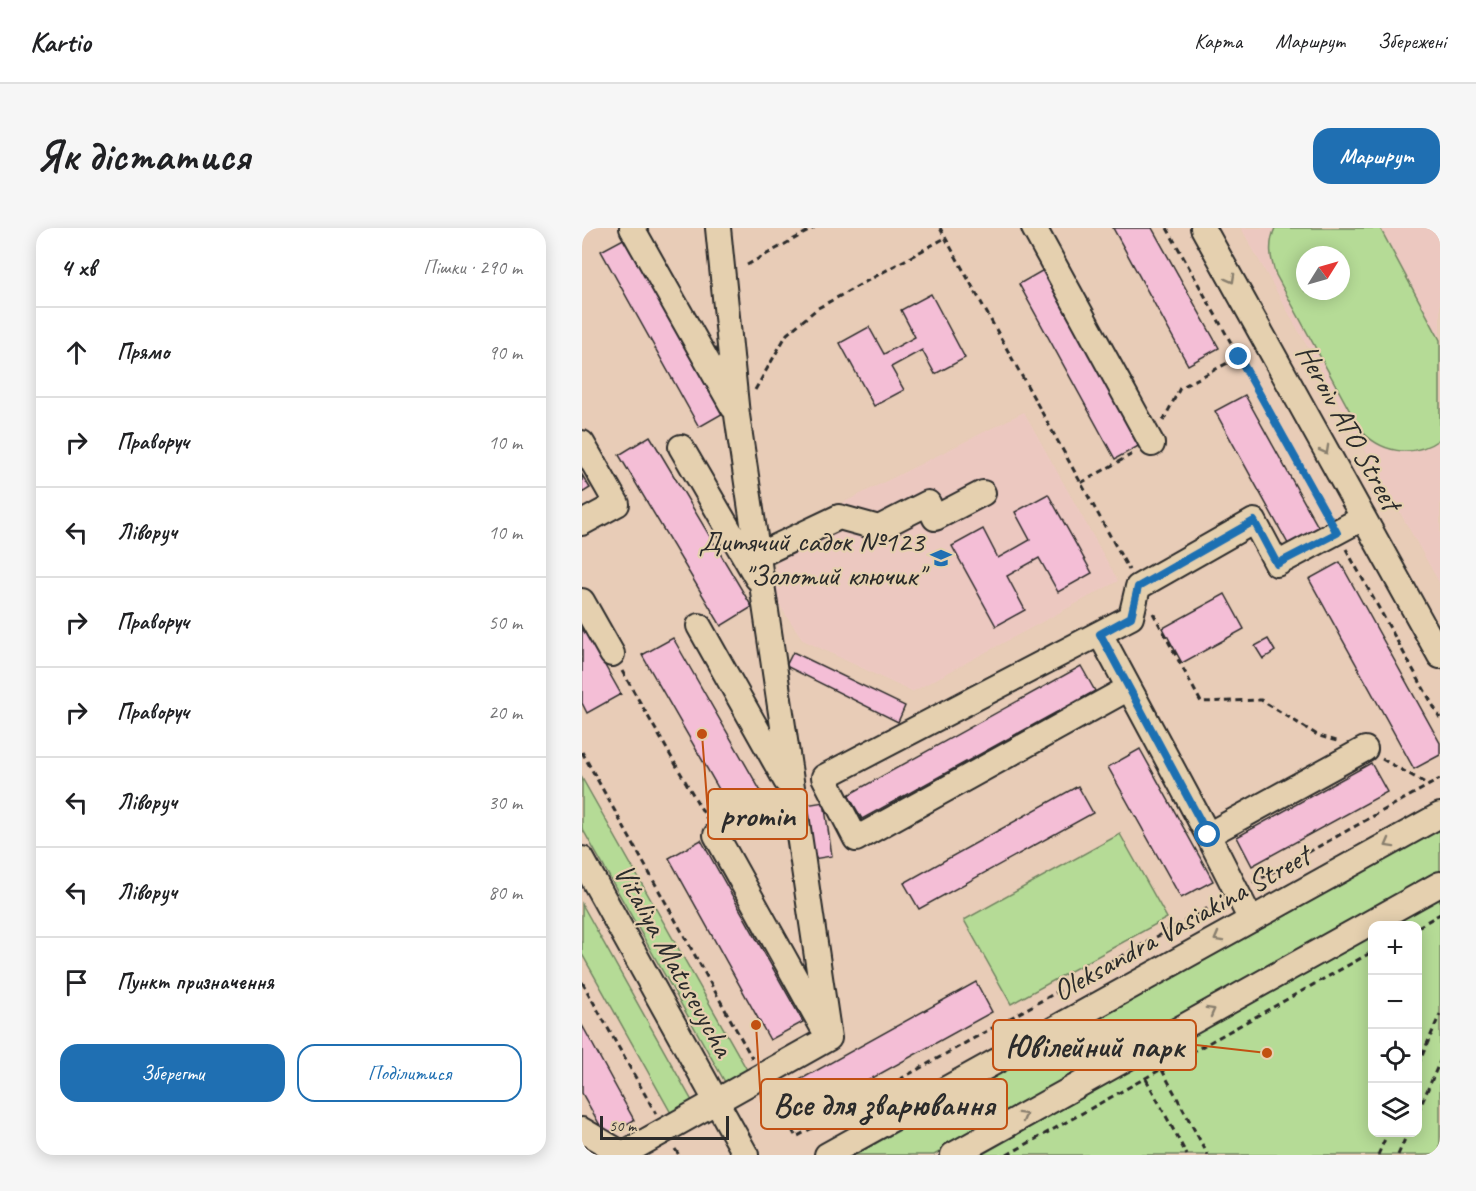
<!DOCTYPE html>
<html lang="uk">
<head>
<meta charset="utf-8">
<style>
  :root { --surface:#fff; --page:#f6f6f6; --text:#202124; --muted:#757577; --line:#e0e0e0; --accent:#1f6fb2 }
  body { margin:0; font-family:Caveat,sans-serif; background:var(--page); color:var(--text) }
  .controls { position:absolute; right:18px; bottom:18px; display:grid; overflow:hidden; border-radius:12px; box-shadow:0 3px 15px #0003 }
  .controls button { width:54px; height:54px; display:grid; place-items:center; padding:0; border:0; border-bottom:2px solid var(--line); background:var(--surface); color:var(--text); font:30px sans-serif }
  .compass { position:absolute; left:714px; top:18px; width:54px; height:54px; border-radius:50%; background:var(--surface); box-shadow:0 3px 15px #0003; rotate:53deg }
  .scale { position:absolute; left:18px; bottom:15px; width:129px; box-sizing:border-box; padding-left:6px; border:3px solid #2b2b2b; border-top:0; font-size:16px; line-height:21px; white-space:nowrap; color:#2b2b2b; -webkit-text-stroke:4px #e5d0af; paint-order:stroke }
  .stop { position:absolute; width:18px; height:18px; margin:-14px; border:4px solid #1f6fb2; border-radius:50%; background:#fff }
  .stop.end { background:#1f6fb2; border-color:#fff; box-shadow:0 2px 6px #0008 }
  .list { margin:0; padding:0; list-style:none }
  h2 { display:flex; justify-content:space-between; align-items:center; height:78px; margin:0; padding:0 24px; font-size:26px }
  h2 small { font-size:20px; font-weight:400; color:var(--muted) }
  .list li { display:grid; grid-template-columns:39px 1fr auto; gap:18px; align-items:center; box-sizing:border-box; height:90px; padding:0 24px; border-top:2px solid var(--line) }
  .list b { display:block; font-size:22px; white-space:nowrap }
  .list em { font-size:20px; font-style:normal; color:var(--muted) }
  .actions { display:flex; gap:12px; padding:18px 24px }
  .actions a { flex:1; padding:14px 0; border:2px solid var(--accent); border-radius:18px; text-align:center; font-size:21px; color:var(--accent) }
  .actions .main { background:var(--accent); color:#fff }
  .icon { flex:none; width:33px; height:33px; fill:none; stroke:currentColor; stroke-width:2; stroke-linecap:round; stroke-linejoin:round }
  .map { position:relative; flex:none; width:858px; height:927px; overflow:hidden; border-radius:18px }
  header { display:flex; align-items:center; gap:36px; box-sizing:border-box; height:84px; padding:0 30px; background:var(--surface); border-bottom:2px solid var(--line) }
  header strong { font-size:28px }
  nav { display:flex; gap:33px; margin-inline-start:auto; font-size:21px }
  .intro { display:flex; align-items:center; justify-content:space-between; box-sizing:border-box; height:144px; padding:0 36px }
  h1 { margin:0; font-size:42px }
  .button { padding:15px 27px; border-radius:18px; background:var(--accent); color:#fff; font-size:21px; font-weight:700 }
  main { display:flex; gap:36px; padding:0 36px }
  aside { flex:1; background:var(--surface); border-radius:18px; box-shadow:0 3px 15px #0003 }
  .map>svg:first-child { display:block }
  .built { fill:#ecc8c0; fill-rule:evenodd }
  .green { fill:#b5db96; stroke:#708360; stroke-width:1.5; fill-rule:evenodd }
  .building { fill:#f4bed6; stroke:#2b2b2b; stroke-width:1.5 }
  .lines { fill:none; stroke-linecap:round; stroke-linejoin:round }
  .minor-casing { stroke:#2b2b2b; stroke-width:28 }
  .path { stroke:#2b2b2b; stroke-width:3; stroke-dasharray:6 4.5; stroke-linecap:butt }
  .minor { stroke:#e5d0af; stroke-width:24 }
  .oneway { stroke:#887e6d }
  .route { stroke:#1f6fb2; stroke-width:8 }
  .labels { text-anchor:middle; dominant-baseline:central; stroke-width:4.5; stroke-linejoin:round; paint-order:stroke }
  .street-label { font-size:30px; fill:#2b2b2b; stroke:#e5d0af }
  .poi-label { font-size:30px; fill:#2b2b2b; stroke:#e5d0af; text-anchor:end }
  .leader { fill:none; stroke:#c25012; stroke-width:2 }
  .callout-dot { fill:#c25012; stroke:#e5d0af; stroke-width:2 }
  .callout { fill:#e5d0af; stroke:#c25012; stroke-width:2 }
  .callout-label { font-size:32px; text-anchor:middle; font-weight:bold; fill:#2b2b2b }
</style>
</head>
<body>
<header>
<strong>Kartio</strong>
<nav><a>Карта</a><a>Маршрут</a><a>Збережені</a></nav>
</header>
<div class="intro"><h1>Як дістатися</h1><a class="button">Маршрут</a></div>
<main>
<aside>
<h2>4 хв<small>Пішки · 290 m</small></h2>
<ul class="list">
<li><svg class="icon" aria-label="ahead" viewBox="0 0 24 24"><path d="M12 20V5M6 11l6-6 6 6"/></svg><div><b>Прямо</b></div><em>90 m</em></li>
<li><svg class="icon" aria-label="right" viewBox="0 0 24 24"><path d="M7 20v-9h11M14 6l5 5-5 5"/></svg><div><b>Праворуч</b></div><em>10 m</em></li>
<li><svg class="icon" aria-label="left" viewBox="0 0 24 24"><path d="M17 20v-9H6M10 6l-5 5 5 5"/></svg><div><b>Ліворуч</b></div><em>10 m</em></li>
<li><svg class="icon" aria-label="right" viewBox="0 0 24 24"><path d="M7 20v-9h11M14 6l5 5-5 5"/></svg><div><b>Праворуч</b></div><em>50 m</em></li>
<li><svg class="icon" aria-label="right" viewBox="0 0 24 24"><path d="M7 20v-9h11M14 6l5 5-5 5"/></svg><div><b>Праворуч</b></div><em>20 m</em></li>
<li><svg class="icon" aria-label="left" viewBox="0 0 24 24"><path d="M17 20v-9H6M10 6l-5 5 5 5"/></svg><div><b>Ліворуч</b></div><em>30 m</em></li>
<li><svg class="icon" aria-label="left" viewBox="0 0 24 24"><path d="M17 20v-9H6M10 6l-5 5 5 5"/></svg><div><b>Ліворуч</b></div><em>80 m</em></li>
<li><svg class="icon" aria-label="arrive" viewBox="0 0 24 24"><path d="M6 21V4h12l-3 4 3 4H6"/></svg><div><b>Пункт призначення</b></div></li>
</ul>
<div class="actions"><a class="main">Зберегти</a><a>Поділитися</a></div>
</aside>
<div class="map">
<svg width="858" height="927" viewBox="0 0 858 927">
  <rect width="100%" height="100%" fill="#e8ccb7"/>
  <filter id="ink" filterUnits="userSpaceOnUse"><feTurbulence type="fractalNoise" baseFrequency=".0167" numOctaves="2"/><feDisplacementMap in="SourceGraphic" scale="12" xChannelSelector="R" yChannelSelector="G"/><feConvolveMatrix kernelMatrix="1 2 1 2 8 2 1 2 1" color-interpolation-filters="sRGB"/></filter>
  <g filter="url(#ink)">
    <path class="built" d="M659,0H858V356ZM723,27H759V63H723Z
      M442,184L536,353L330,464L221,412L194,372L195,308Z"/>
    <path class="green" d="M693,0H798L858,112V211C830,231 798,225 777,200L694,47C688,30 686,16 693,0ZM723,27H759V63H723Z
      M0,550L165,842L143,854L0,600Z
      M858,600V644L352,927H273Z
      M538,606L585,690L429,776L382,692Z
      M858,668V927H399L790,706V904H836V698L805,697Z
      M0,676L110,873L89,885L0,726Z"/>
    <path class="building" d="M531,0H570L637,120L606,137Z
      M47,8L145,183L117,199L19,23Z
      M465,40L562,215L533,231L437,56Z
      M349,66L383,130L353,146L340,122L309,139L322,162L292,178L258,115L287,99L302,126L333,109L319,82Z
      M663,167L740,306L710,323L633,183Z
      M68,208L170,379L139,398L37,227Z
      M0,247L8,260L0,265Z
      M466,266L510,345L476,364L457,330L425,348L443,382L414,398L370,318L401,301L416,330L448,312L433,284Z
      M758,334L858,515V527L832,541L727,351Z
      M643,366L662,401L600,435L581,400Z
      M0,397L39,466L5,485L0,475Z
      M91,410L193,588L162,605L60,427Z
      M686,411L693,423L681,431L673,418Z
      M211,424L323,478L316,494L204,438Z
      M499,438L513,463L280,591L266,567Z
      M558,521L631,653L599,670L526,539Z
      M789,535L805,564L670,638L655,609Z
      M496,558L511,585L337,681L322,655Z
      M242,574L250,628L231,631L223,577Z
      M119,612L221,794L188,812L87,630Z
      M394,754L410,784L229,884L212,855Z
      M0,797L52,892L24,908L0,865Z"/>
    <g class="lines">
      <defs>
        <path id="minor" d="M50,0L151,179
          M136,0L155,187L247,810
          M452,0L570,216
          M621,0L858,428
          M0,215L35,276L0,295
          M99,219L175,350
          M177,327L257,289L297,300L346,275L353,290L401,265
          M0,373L30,426
          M117,398L204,553
          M518,406L626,607L669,692
          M547,460L274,611L242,549L549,389L556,359L672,293L695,336L781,290
          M134,607L240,798
          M626,607L783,521
          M0,631L164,927
          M0,902L41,926
          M39,927L247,810
          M245,927L858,587
          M371,927L858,656"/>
      </defs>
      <use href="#minor" class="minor-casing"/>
      <path class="path" d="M358,0L547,342
        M585,0L745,287
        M165,37L232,0
        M173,162L205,106L236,80L363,10
        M581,193L598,160L657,129
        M499,255L552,225
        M764,321L858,490
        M571,385L619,474L679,472L737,508L755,513
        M40,443L125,591
        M0,524L170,830
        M800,531L847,557
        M671,655L858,551
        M836,699L858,686
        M0,754L74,886
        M836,837L858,786
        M580,842L626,927
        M564,851L605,927
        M190,865L214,909L639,673
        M836,884L858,833
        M93,921L97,927
        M425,927L790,724
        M796,927L806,904
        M816,927L826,904"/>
      <use href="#minor" class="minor"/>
    </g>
    <defs><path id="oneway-chevron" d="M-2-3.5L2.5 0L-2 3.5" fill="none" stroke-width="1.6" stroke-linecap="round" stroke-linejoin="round" transform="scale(1.5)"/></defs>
    <g class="oneway">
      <use href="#oneway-chevron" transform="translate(649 51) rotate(61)"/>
      <use href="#oneway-chevron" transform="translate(743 222) rotate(61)"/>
      <use href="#oneway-chevron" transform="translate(807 616) rotate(151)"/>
      <use href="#oneway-chevron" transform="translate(636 710) rotate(151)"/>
      <use href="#oneway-chevron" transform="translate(629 783) rotate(-29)"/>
      <use href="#oneway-chevron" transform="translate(441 888) rotate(-29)"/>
    </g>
  </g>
  <g class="lines" filter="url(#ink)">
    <path class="route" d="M626,607L518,406L549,389L556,359L672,293L695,336L755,305L657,129"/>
  </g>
  <defs>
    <symbol id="school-bare" viewBox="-9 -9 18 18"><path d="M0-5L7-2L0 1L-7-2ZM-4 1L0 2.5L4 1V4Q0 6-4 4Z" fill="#1f6fb2" stroke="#e5d0af" stroke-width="2.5" paint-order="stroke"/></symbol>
  </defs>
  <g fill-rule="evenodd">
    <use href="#school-bare" x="344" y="315" width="30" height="30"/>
  </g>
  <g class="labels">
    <g class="street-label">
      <text transform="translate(767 199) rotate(61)">Heroiv ATO Street</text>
      <text transform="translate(599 695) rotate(-29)">Oleksandra Vasiakina Street</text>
      <text transform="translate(92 732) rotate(61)">Vitaliya Matusevycha</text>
    </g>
    <g class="poi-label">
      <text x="342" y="313">Дитячий садок №123<tspan x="342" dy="34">"Золотий ключик"</tspan></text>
    </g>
  </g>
  <path class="leader" d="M120 506L126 586M685 825L614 817M174 797L179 876"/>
  <g class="callout-dot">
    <circle cx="120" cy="506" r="6"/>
    <circle cx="685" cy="825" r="6"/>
    <circle cx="174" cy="797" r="6"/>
  </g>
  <g class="callout">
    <rect x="126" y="561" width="99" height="50" rx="6"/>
    <rect x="411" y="792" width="203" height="50" rx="6"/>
    <rect x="179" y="851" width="246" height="50" rx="6"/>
  </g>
  <g class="callout-label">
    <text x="176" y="598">promin</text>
    <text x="513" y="829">Ювілейний парк</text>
    <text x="302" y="887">Все для зварювання</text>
  </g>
</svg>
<div class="controls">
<button>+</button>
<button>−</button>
<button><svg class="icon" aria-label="locate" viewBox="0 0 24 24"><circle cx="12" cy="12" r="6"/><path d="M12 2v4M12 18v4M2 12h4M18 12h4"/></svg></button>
<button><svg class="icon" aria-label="layers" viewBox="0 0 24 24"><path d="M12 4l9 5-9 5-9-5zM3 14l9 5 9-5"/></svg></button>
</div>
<svg class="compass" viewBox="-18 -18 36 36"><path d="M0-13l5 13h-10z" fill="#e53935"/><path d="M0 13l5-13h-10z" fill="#757577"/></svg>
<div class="scale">50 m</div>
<div class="stop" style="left:626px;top:607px"></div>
<div class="stop end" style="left:657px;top:129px"></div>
</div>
</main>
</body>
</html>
